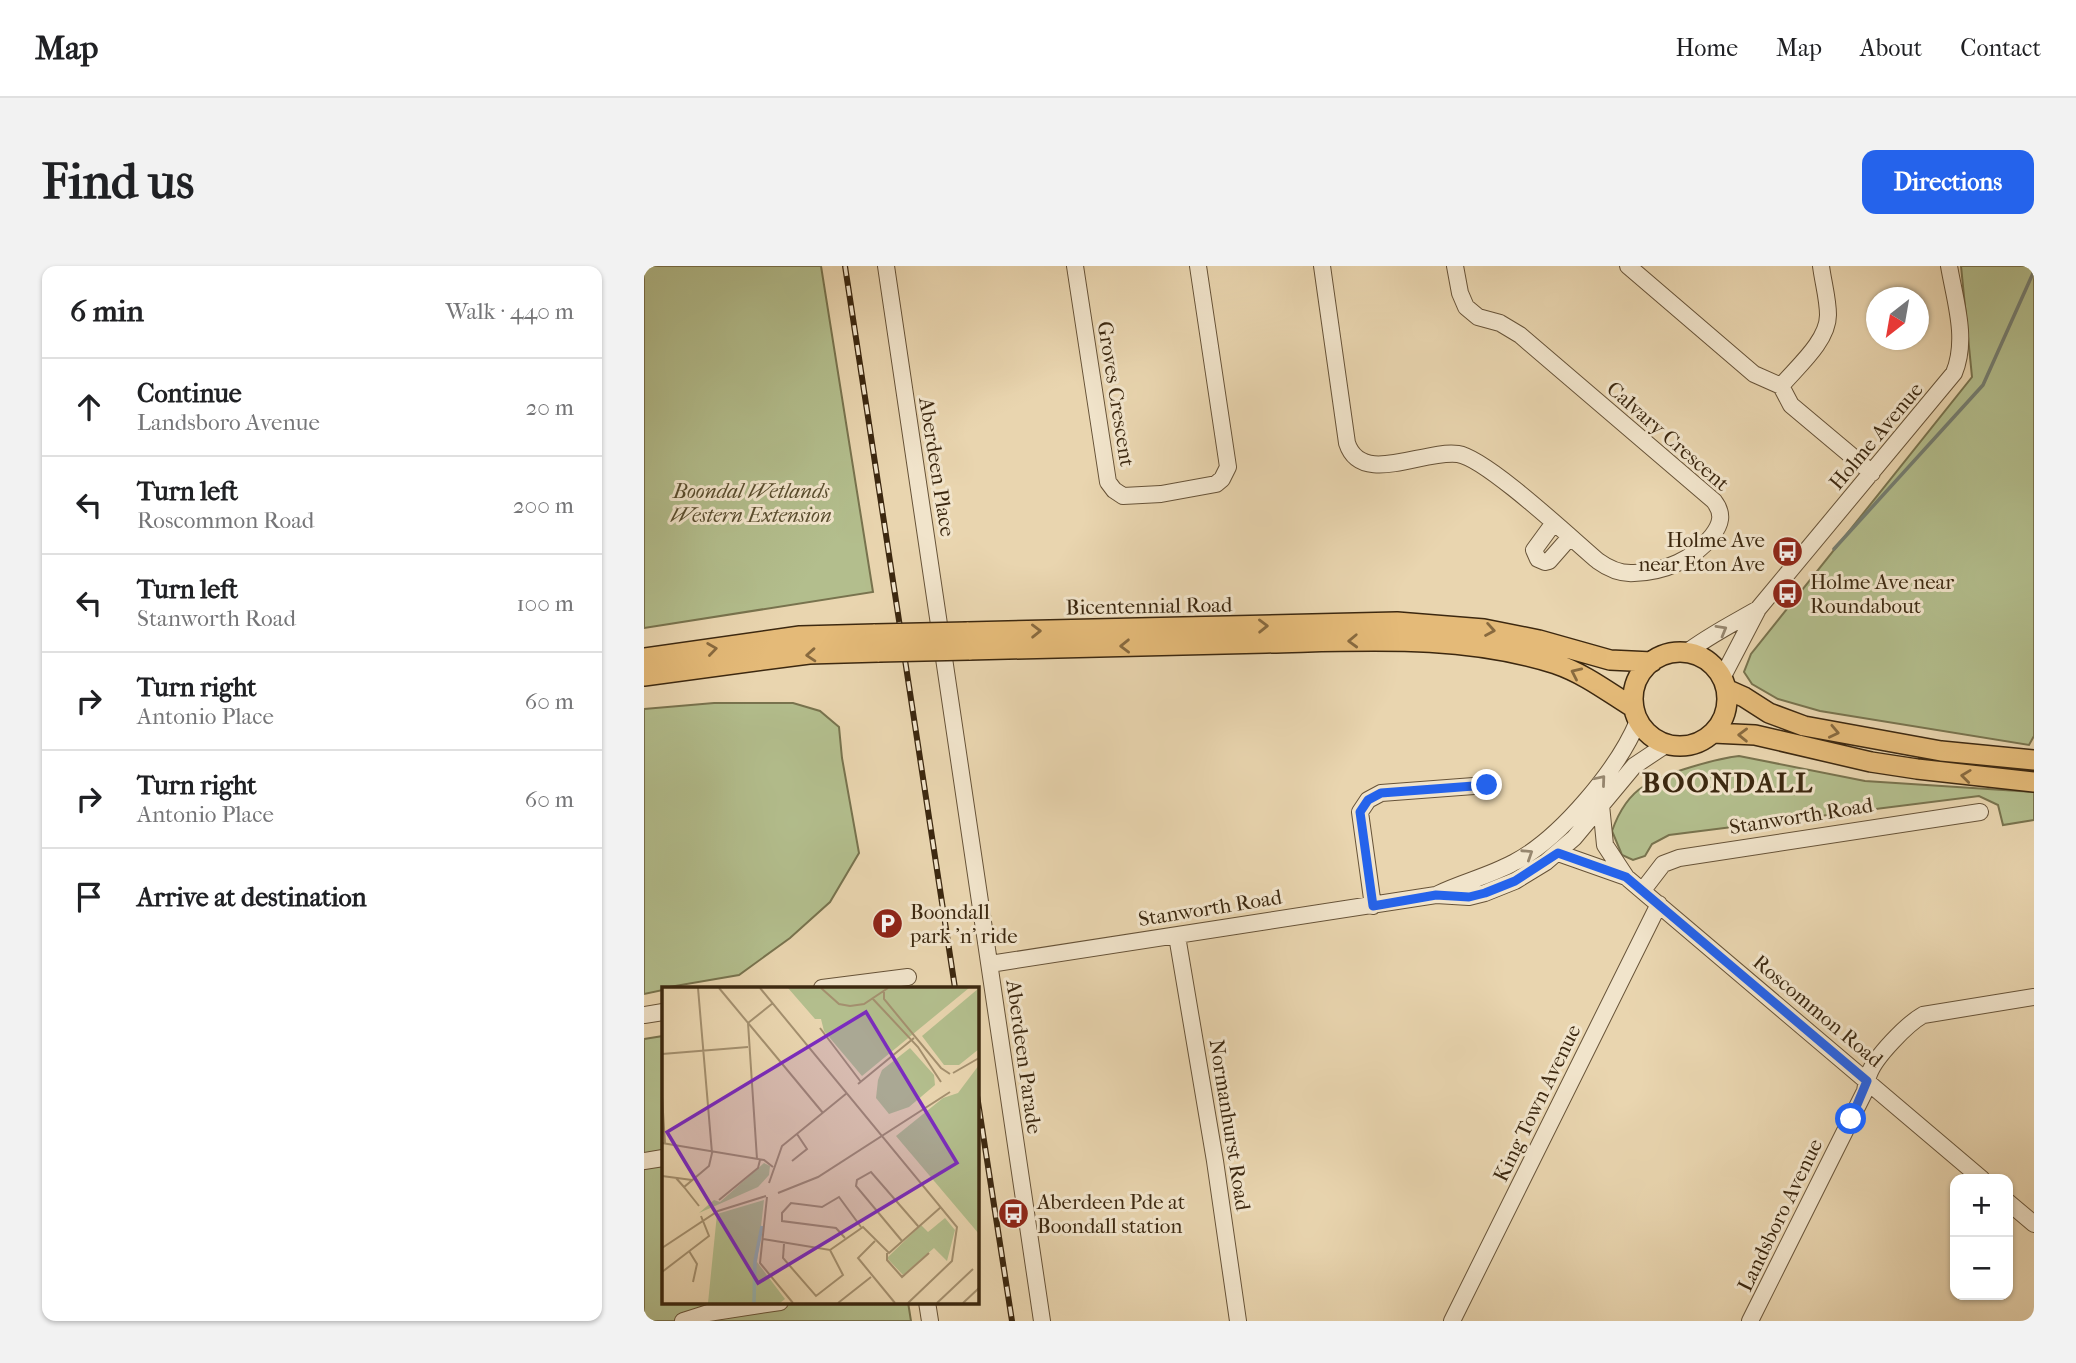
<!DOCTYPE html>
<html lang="en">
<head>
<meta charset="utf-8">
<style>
  :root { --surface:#fff; --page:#f2f2f2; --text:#202124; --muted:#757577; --line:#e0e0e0; --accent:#2563eb }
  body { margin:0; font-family:"IM FELL French Canon",serif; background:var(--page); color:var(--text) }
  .controls { position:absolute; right:21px; bottom:21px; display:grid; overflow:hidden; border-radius:14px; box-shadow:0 2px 5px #0004 }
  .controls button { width:63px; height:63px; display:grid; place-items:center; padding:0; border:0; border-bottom:2px solid var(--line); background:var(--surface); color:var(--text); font:35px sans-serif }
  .compass { position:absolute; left:1222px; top:21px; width:63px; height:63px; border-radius:50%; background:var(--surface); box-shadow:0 2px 5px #0004; rotate:211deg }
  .stop { position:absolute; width:21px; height:21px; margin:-16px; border:5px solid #2563eb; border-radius:50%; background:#fff }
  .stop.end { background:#2563eb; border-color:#fff; box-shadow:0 2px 7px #0008 }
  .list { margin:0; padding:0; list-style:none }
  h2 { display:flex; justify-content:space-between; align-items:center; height:91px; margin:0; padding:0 28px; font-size:30px }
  h2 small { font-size:23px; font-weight:400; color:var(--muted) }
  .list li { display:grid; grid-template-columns:46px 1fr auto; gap:21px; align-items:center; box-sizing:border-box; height:98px; padding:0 28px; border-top:2px solid var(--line) }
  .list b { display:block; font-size:26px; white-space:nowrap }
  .list p { margin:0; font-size:23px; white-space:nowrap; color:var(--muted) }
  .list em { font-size:23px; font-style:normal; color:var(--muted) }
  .icon { flex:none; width:38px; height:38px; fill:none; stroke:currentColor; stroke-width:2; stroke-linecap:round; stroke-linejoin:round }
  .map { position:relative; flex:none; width:1390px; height:1055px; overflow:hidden; border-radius:14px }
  header { display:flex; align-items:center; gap:42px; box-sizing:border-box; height:98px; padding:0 35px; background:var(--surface); border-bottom:2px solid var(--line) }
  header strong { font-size:33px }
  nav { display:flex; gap:38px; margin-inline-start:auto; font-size:24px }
  .intro { display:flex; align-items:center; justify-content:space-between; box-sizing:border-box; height:168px; padding:0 42px }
  h1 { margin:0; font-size:49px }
  .button { padding:18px 32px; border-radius:14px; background:var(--accent); color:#fff; font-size:24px; font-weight:700 }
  main { display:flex; gap:42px; padding:0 42px }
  aside { flex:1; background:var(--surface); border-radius:14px; box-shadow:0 2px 5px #0004 }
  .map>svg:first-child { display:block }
  .green { fill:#b3be8d; stroke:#78734e; stroke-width:2 }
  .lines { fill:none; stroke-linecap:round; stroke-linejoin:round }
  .stream { stroke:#747e72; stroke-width:3.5 }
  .minor-casing { stroke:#675338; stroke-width:18 }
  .major-casing { stroke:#3c2810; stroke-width:22 }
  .minor { stroke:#f1e4cb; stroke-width:16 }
  .major { stroke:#e4ba78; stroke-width:19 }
  .rail-casing { stroke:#3c2810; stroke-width:6 }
  .rail { stroke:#f1e4cb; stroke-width:3.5; stroke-dasharray:10; stroke-linecap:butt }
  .major-bridge-casing { stroke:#3c2810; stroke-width:22; stroke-linecap:butt }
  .major-bridge { stroke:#e4ba78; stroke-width:19 }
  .oneway { stroke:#886a3f }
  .oneway2 { stroke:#96866e }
  .route { stroke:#2563eb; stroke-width:9 }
  .labels { text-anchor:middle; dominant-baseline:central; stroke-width:6; stroke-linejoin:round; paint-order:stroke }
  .street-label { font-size:21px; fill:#3c2810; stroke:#f1e4cb }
  .park-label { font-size:21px; font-style:italic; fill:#5a4e2f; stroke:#f1e4cb }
  .poi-label { font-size:21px; fill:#3c2810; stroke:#f1e4cb; text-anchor:start }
  .district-label { font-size:28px; font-weight:bold; letter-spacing:2px; fill:#3c2810; stroke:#f1e4cb }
  .inset-river { fill:none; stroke:#99b7b3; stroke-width:3.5 }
  .inset-road { fill:none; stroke:#a4906f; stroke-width:2 }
  .view { fill:#7b2cbf; fill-opacity:0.15; stroke:#7b2cbf; stroke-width:3.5 }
  .inset-edge { fill:none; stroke:#3c2810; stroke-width:3.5 }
</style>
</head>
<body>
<header>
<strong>Map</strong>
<nav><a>Home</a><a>Map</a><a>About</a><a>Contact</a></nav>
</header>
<div class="intro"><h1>Find us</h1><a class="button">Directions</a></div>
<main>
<aside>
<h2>6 min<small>Walk · 440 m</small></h2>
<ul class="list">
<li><svg class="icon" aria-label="ahead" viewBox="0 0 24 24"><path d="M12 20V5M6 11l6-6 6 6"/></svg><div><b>Continue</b><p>Landsboro Avenue</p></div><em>20 m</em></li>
<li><svg class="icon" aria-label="left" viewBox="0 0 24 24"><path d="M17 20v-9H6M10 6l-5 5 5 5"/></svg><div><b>Turn left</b><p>Roscommon Road</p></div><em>200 m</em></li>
<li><svg class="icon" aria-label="left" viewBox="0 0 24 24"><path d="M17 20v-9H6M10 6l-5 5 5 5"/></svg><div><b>Turn left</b><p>Stanworth Road</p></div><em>100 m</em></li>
<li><svg class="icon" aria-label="right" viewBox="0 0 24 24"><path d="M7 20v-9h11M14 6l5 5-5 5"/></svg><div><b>Turn right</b><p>Antonio Place</p></div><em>60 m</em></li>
<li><svg class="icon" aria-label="right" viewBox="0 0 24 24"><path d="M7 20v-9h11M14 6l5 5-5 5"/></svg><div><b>Turn right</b><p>Antonio Place</p></div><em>60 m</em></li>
<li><svg class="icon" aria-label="arrive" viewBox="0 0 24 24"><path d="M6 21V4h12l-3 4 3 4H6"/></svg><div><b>Arrive at destination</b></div></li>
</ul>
</aside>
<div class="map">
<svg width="1390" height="1055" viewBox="0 0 1390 1055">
  <rect width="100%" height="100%" fill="#e9d5af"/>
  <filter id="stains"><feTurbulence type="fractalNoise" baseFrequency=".00286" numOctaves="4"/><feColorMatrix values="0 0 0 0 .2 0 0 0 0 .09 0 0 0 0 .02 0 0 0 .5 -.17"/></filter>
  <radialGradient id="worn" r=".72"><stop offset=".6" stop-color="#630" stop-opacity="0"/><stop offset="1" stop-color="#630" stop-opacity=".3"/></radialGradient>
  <path class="green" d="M0,0H177L229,326L0,362Z
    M1317,0H1390V470L1385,479L1176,445L1134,433L1108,418L1100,406L1107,388L1328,111Z
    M70,437H149L176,445L195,461L198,492L215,587L186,636L146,672L95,709L19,722V724L0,728V443Z
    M1095,490L1221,515L1390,526V554L1359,559L1354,539L1335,530L1025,569L1008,578L1001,590L989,594L978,589L968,565C974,548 984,530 1000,520C1021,507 1071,493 1095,490Z
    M19,770V1036H264L267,1055H0V773Z"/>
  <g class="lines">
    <path class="stream" d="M1190,283L1339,119L1390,5"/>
    <defs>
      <path id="minor" d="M242,0L398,1055
        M431,0L464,216L470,224L479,230L517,228L572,218L578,213L584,201L554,0
        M678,0L703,177C717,221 780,183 814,188C842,192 928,273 954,295C965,303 977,308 990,307C1021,306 1050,293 1068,270C1077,258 1080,248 1070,235L876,69L856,57L834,51L822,41L816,27L811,0
        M984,0L1110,108L1137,120L1147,139L1228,207
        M1137,120C1153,101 1184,75 1184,49C1184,33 1179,16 1177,0
        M909,258L890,284L894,293L901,296L905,295L926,271
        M1042,387C1064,370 1090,357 1114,343
        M1078,412L1114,343L1310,107C1324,73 1311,35 1305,0
        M957,539L961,579L982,611L1338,913
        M914,587L982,611
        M999,624L1019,598L1035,592L1336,546
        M794,628C819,616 845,610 869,597C916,573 974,503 994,455
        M729,640L716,546L724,534L737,527L843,519
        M533,670L571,895L594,1055
        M346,698L792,629L825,631L841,627L871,615L902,596L930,572L990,500L1023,478
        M178,722L264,711
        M0,749L19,746
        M0,895L19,892
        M1364,936L1390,958
        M283,1036L286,1055
        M39,1055L64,1047L136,1036
        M808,1055L1015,638
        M1106,1055L1221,825C1222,819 1223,813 1225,808C1231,791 1263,758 1279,749L1390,731"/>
      <path id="major" d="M323,366L753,356L840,363L895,374L966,394L1008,396
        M325,384C424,381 523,379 622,377C720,375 818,368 912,398C941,408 964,426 990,442
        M989 433a47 47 0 1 1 94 0a47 47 0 1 1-94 0Z
        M0,392L156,370L231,368
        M0,410L165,388L235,386
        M1082,423L1100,431L1125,447L1160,460L1297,485L1390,494
        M1069,467L1111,469L1227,496L1273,503L1390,516"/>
    </defs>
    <use href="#minor" class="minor-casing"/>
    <use href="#major" class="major-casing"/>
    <use href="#minor" class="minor"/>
    <use href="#major" class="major"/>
    <defs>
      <path id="rail" d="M201,0L311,722
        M332,823L368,1055"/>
    </defs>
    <use href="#rail" class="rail-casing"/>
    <use href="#rail" class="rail"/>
    <defs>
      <path id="major-bridge" d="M231,368L323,366
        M235,386L325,384"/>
    </defs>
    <use href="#major-bridge" class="major-bridge-casing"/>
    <use href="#major-bridge" class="major-bridge"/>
  </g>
  <defs><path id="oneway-chevron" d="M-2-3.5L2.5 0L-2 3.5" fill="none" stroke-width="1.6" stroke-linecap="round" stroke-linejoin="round" transform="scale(1.75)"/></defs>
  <g class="oneway">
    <use href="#oneway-chevron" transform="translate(619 360) rotate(-1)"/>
    <use href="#oneway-chevron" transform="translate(846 364) rotate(10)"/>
    <use href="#oneway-chevron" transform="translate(392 365) rotate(-1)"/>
    <use href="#oneway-chevron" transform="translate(709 375) rotate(178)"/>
    <use href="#oneway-chevron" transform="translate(481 380) rotate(179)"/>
    <use href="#oneway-chevron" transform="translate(68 383) rotate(-8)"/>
    <use href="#oneway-chevron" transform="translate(167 389) rotate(176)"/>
    <use href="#oneway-chevron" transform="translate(932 407) rotate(-155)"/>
    <use href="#oneway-chevron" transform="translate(1190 466) rotate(12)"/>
    <use href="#oneway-chevron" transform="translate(1099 469) rotate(-179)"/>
    <use href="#oneway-chevron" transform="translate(1322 510) rotate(-173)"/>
  </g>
  <g class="oneway2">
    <use href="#oneway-chevron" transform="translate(1078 364) rotate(-30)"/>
    <use href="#oneway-chevron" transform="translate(957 514) rotate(-50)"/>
    <use href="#oneway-chevron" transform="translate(884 588) rotate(-33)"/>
  </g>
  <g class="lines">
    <path class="route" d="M843,519L737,527L724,534L716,546L729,640L792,629L825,631L841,627L871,615L914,587L982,611L1223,815L1207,853"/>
  </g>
  <defs>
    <symbol id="bus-disc" viewBox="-11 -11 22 22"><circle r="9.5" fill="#8f2418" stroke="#f1e4cb"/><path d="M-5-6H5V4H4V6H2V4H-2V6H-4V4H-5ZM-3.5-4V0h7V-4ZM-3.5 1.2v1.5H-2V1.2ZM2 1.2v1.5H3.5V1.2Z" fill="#fff"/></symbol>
    <symbol id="parking-disc" viewBox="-11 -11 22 22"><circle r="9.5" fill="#8f2418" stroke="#f1e4cb"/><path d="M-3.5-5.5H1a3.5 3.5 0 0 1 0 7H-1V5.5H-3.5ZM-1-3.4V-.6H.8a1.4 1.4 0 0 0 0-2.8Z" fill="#fff"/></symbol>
  </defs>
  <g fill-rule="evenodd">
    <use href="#bus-disc" x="1126" y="268" width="35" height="35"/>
    <use href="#bus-disc" x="1126" y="310" width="35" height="35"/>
    <use href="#parking-disc" x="226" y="640" width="35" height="35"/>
    <use href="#bus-disc" x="352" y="930" width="35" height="35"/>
  </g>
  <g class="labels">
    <g class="street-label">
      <text transform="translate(472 128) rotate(81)">Groves Crescent</text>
      <text transform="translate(1024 170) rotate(41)">Calvary Crescent</text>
      <text transform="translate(1232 170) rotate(-50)">Holme Avenue</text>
      <text transform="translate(293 201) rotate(81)">Aberdeen Place</text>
      <text transform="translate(505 340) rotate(-1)">Bicentennial Road</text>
      <text transform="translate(1157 550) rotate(-9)">Stanworth Road</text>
      <text transform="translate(566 642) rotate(-9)">Stanworth Road</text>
      <text transform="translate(1174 745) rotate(40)">Roscommon Road</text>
      <text transform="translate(380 791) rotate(82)">Aberdeen Parade</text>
      <text transform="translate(893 837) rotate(-64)">King Town Avenue</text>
      <text transform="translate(586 859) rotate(81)">Normanhurst Road</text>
      <text transform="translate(1136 949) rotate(-64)">Landsboro Avenue</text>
    </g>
    <g class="park-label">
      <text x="107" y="225">Boondal Wetlands<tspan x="107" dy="24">Western Extension</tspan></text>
    </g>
    <g class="poi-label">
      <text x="1121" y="274" text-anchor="end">Holme Ave<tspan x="1121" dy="24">near Eton Ave</tspan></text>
      <text x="1166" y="316">Holme Ave near<tspan x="1166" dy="24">Roundabout</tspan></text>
      <text x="266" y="646">Boondall<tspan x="266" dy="24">park 'n' ride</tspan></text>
      <text x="393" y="936">Aberdeen Pde at<tspan x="393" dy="24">Boondall station</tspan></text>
    </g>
    <g class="district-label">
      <text x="1084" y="516">BOONDALL</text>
    </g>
  </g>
  <g transform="translate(18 721)">
    <rect width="317" height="317" fill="#e9d5af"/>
    <path d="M126,1H307L200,89L162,44L159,32H153ZM317,1V62L297,78H282L260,49ZM248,61L272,88L273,98L247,120L227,127L214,111L216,93L220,83ZM317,78V247L234,149L281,111L296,106ZM102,176L108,179L107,188L96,200L37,226L52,213L58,215ZM102,213L95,275L123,312L118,316H46L55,227ZM283,231L293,243L285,274L272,261L241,288L225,271L259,238L266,245Z" fill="#b3be8d"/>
    <path class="inset-river" d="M92,316L93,274L100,239"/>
    <path class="inset-road" d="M57,1L161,126M98,1L295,240L290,274L246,316M159,1L177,17L188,19L202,17L226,1M222,3V12L279,81L288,87M211,12L256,60L279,95M86,36L95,172M86,36L111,16M158,41L199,95M0,67L86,60M291,86L317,71M196,97L252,51M0,109L3,157M0,156L102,173L111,180M130,174L145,162L135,147M0,189L30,193M14,191L22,200L47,179L50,166L36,1M107,196L120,159L185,106M22,200L37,219M116,206L156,190L288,105M105,210L98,276L131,316M57,213L96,181L98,173M183,251L174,241L120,234V226L129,216L160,220L177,210L199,240M101,252L168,263L201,240L227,266L279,220M213,254L196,271L233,316M240,254L194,199L195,193L209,185L256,239M122,257L121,271L154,309L181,288L168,263M0,261L56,224L104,209M27,264L35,277L31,295M225,266V273L240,290L267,266M0,285L47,249L39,229M176,316L209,290M275,316L311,282M301,316L317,301"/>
    <path class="view" d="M204,25L295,176L96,296L5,145Z"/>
    <rect width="317" height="317" class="inset-edge"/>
  </g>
  <rect width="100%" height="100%" filter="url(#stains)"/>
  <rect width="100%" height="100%" fill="url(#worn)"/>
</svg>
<div class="controls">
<button>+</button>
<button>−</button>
</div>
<svg class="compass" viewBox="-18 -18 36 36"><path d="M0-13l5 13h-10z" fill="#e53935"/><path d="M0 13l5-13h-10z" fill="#757577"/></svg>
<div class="stop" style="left:1207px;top:853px"></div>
<div class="stop end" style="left:843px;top:519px"></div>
</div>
</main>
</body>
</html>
